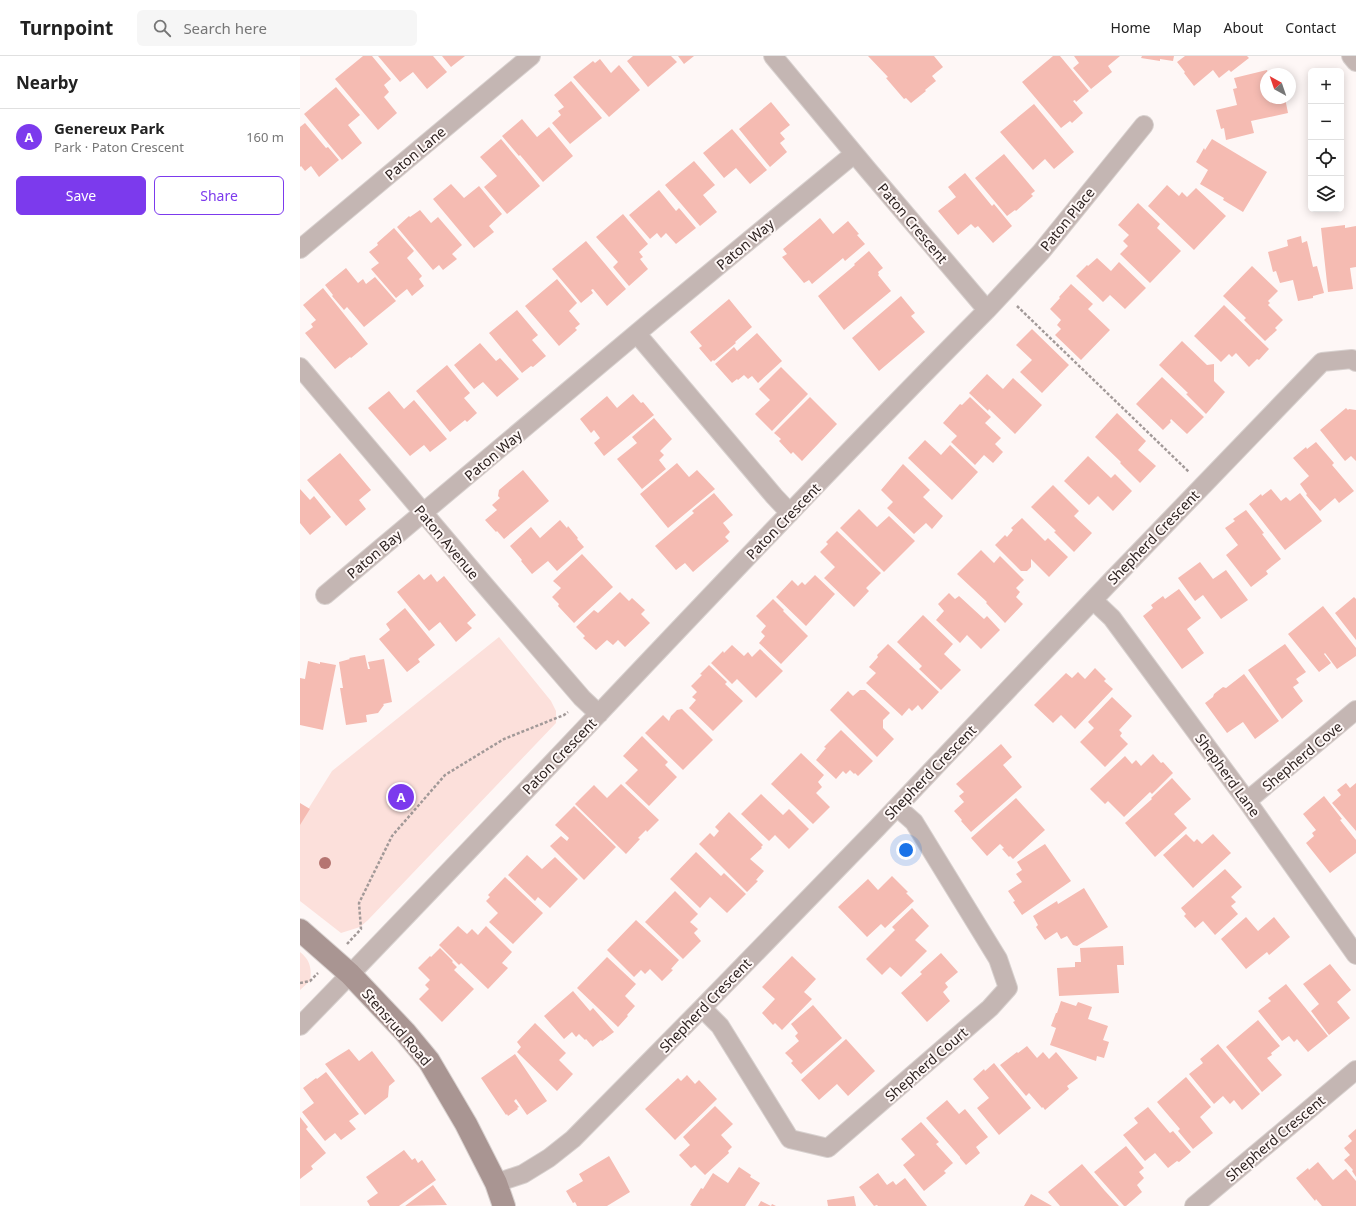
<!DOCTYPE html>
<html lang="en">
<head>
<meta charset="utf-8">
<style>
  :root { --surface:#fff; --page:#f6f6f6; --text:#222; --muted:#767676; --line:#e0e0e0; --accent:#7c3aed }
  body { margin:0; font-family:"Noto Sans",sans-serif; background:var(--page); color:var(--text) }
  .controls { position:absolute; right:12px; top:12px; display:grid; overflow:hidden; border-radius:6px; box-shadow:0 2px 10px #0003 }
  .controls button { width:36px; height:36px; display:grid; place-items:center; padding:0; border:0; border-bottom:1px solid var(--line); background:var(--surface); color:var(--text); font:20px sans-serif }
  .compass { position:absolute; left:960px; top:12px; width:36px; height:36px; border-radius:50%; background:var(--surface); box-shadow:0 2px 10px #0003; rotate:320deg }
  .you { position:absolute; left:606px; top:794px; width:14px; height:14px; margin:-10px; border:3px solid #fff; border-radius:50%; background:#1a73e8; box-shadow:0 0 0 6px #1a73e833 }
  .badge { display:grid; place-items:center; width:26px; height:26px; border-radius:50%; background:var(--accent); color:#fff; font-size:13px; font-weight:700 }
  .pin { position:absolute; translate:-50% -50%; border:2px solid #fff; box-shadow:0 1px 4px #0006 }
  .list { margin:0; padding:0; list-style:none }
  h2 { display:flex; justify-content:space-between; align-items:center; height:52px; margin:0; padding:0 16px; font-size:17px }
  h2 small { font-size:13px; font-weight:400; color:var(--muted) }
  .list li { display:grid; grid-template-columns:26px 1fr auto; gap:12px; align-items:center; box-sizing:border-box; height:56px; padding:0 16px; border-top:1px solid var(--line) }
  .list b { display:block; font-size:15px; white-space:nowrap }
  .list p { margin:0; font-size:13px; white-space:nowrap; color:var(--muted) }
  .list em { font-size:13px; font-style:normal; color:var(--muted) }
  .actions { display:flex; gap:8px; padding:12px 16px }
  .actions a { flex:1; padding:9px 0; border:1px solid var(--accent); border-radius:6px; text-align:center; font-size:14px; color:var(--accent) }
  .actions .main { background:var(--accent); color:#fff }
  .icon { flex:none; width:22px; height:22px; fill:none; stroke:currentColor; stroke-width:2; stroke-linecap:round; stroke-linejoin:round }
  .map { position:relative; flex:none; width:1056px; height:1150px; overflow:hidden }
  header { display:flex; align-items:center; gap:24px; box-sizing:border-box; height:56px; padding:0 20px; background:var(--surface); border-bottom:1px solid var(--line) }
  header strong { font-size:19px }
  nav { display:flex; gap:22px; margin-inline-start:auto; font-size:14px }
  .search { width:280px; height:36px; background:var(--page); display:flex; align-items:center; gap:10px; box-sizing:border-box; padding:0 14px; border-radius:6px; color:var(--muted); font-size:15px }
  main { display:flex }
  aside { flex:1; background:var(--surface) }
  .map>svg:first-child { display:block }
  .green { fill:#fce0db }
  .building { fill:#f5bbb2 }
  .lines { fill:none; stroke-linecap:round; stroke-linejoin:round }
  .street-casing { stroke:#d8d1cf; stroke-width:20 }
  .secondary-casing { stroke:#d8d1cf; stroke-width:24 }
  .path { stroke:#a29998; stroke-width:2.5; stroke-dasharray:3 2; stroke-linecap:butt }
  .street { stroke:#c4b6b3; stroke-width:18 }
  .secondary { stroke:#a99592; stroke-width:22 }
  .tree { fill:#b57571 }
  .labels { text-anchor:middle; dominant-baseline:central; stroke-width:4; stroke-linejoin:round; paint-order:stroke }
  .street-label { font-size:14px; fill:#2d2220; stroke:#fef7f6 }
</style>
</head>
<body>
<header>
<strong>Turnpoint</strong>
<div class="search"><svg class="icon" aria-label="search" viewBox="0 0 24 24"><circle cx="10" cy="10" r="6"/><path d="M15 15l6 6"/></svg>Search here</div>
<nav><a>Home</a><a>Map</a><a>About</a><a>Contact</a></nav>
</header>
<main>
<aside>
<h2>Nearby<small></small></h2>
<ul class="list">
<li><span class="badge">A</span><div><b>Genereux Park</b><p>Park · Paton Crescent</p></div><em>160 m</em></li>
</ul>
<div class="actions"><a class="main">Save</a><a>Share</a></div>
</aside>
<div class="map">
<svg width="1056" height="1150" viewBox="0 0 1056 1150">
  <rect width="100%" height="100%" fill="#fef7f6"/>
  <path class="green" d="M199,581L251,645L256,655V667L68,864L60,871L41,877L0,845V766L32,715Z
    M0,896C10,904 12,912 10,925L0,934Z"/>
  <path class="building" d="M63,0H72L91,23L84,29L89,36L84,41L97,57L78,74L35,23Z
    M78,0H133L147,16L127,33L113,16L100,26Z
    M142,0H165L151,11Z
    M333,0H371L377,6L348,31L327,5Z
    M378,0H394L384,8Z
    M568,0H634L643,11L632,20L636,25L625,34L626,35L611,47L606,42L604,43L586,22L588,21Z
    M753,0H760L789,35L776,46L775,44L773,45L783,57L772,67L770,65L761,72L722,26Z
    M774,0H820L808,10L812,16L791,33L773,12L779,7Z
    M842,0H874L873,5L860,3V5L841,2Z
    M885,0H947L949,2L931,16L929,14L919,22L913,14L894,30L884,17L885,16L877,6Z
    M300,3L311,17L319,9L340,34L309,61L273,21L293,5L295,7Z
    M967,14L968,18H966V42H985L988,57L951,65L954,77L926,84L924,72L921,73L916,54L937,49L933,33L937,32L934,22Z
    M271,25L302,62L270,88L252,67L261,59L258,55L264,51L254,39Z
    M36,31L60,59L48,69L62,87L42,104L4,58Z
    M471,46L490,69L480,77L485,83L480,87L487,96L470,111L439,73Z
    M734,48L774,96L754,113L745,103L733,114L700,76Z
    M222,63L237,81L249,71L273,100L243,126L220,99L219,100L202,80Z
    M5,67L26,92L28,91L39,104L19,121L11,110L5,115L1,110L0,111V71Z
    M432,73L467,114L450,128L436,112L424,122L403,97Z
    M201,83L240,130L207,158L184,131L197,120L180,101Z
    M912,83L967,116L943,156L923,144L924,142L900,128L908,114L896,106L904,92L905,94Z
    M704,98L735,135L731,138L733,140L716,155L715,154L707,160L675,122Z
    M394,105L415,129L403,139L417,156L400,170L365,129Z
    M665,117L692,150L694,148L712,170L693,187L678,170L675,172L671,168L658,179L638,155L656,141L648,131Z
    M151,128L164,142L179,130L202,158L189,170L194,176L174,192L133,143Z
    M867,129L879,140L882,136L887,141L896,132L926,160L894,194L848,150Z
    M359,134L376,155L379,152L396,172L376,188L366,177L361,182L357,177L350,183L329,159Z
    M838,147L860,168L857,172L881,195L850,227L820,198L828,190L823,185L829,179L818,169Z
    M120,154L131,167L138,161L162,189L152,198L157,203L143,214L139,209L133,214L97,171L109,160L110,161Z
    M323,158L348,188L339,196L343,201L340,203L348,213L329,230L313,211L318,206L296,181Z
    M520,162L533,178L548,165L559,178L557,179L565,188L545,205L543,202L512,228L509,224L504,227L482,201L487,198L483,193Z
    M1045,169V172L1056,170V211L1050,212L1053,233L1028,236L1021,172Z
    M94,172L114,195L107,202L122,220L119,223L124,230L112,240L107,233L96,242L71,213L79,207L69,196L78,189L77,187Z
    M1001,180L1002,187L1007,185L1013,211L1017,210L1024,237L1013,240V242L998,245L993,224L980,227L976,215L973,216L968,196L988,190L987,184Z
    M286,185L326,233L307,250L293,233L291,234L293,237L281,247L252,213Z
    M569,195L583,212L578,216L579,218L578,219L591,235L544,274L518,240L555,209L554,208Z
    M797,202L811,215L819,206L846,232L825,253L810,239L803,246L776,220L787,209L788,210Z
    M952,210L978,235L968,245L970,247L968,249L983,264L975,272L977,274L965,285L944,264L946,262L923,240Z
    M46,212L58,227L63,223L66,228L75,221L96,245L64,271L47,251L44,254L32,240L33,239L25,229Z
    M257,223L277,247L269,255L280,268L275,272L277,274L259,290L225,250Z
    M771,228L793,248L788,253L810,274L781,304L755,279L761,273L757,269L761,264L750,253L760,242L759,241Z
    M23,232L68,288L51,302L50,301L35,313L5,277L13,271L11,268L16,264L3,249Z
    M601,240L615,257L611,260L625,276L579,315L552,282Z
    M429,243L452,271L435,286L436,287L414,305L413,304L411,306L399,292L402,290L390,276Z
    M924,249L969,293L959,304L957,303L949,311L936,297L932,301L929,298L921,306L894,280Z
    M217,254L238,279L232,284L246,300L233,311L231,310L222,317L189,277Z
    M732,273L769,309L742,337L720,316L732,304L716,289Z
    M457,277L482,305L458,327L452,320L448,323L444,319L438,324L437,323L432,327L415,308L434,291L437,295Z
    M882,285L907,309L914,308V325L925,336L906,358L886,338L888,337L859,309Z
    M180,287L196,305L200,302L219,323L197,341L183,326L174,333L154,309Z
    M147,309L170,337L164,342L177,357L167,366L165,364L150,376L116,335Z
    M481,311L508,338L472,375L455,358L470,344L459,333Z
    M687,318L703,333L713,322L742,349L715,378L689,353L688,355L669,337Z
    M862,321L904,361L887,378L871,363L870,365L871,366L863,374L836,348Z
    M89,335L104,353L114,344L147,383L130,396L124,389L110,400L68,352Z
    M333,338L341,347L343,346L354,359L304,400L294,387L300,382L294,374L291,377L280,363L307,340L317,352Z
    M510,341L537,368L502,405L493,396L491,398L479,385L481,383L474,377Z
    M670,341L691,361L685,367L701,382L695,388L703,396L693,407L684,399L675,409L651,386L657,380L643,367L660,348L662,349Z
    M1046,352L1048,354L1049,353L1056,354V405L1051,400L1045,405L1020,374Z
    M817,357L846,385L838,394L856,410L840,427L820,407L821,406L795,381Z
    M354,362L372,383L360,395L364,399L359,404L366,413L342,433L317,403L337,387L332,381Z
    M625,384L641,399L650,389L678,416L652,444L608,402Z
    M1016,386L1034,407L1032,409L1054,435L1039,447L1035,442L1020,455L1006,439L1007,438L1000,428L1009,420L993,402L1006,391L1007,393Z
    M40,397L71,434L59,444L66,453L46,470L7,424Z
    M788,400L811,422L815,418L832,435L813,455L798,440L789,449L764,425Z
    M377,407L389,421L397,414L415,433L368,472L340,438Z
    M603,408L630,434L623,441L643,460L632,473L626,467L614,478L587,452L593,446L581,434Z
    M223,414L249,445L204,483L197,475L196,476L185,464L197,454L192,449L200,442L198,440L199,434Z
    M753,429L779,455L774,460L792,477L774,496L754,476L756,475L731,451Z
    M0,433L10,444L14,440L31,461L10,479L0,467Z
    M971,433L981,445L986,441L990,445L1000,437L1022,465L985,494L949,448L961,438L962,440Z
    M414,437L433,459L423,467L430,476L425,481L429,485L393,516L385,507L376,514L355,490L394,457L392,455Z
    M559,453L577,471L589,460L615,485L584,516L540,472Z
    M946,454L964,477L962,478L981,503L966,515L968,518L951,531L926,499L938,489L925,472L935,465L933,463Z
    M722,462L745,485L748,482L768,501L749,521L731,503V511L727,515H721L695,489L705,479L707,481L713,474L711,472Z
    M260,464L267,472L268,470L278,482L277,483L284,491L257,515L248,505L232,518L221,505L222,504L210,490L231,471L240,482Z
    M537,475L581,517L566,532L569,535L554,551L524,522L535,511L520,496L528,488L526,486Z
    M681,494L694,507L700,500L724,524L716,532L720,536L716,541L723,548L705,567L686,547L687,546L657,518Z
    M282,498L313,531L274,567L258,550L259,548L252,541L261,532L253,525Z
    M900,506L913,523L926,514L948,544L921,563L903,539L895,545L878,522Z
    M119,518L124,524L131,518L137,526L144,520L176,559L167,567L172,572L156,586L140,566L129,575L97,536Z
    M515,519L535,538L506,570L476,541L492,524L498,530L502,526L505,529Z
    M879,533L901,562L887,573L904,597L882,613L843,560L853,552L851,549L863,540L865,543Z
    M320,536L329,545L332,542L345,554L341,558L350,567L325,591L318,584L313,589L307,584L296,594L283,582L285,580L276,571L294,554L298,557Z
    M649,537L655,543L659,540L684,563L687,560L700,574L681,593L667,579L660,587L636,564L644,555L638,548Z
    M1054,541L1056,543V584L1035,557Z
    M473,543L484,554L483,555L508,580L481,608L459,587L465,580L461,576L466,570L456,560Z
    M1023,550L1056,592V600L1037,613L1025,597L1024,598L1031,607L1019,616L988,578Z
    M105,552L135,589L118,603L120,606L107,616L79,583L90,574L86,568Z
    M623,559L653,588L644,598L661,614L641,634L619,613L622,610L597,586Z
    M588,588L639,636L622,654L618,649L612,655L609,652L602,660L566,627L576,617L569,611L578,601L577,599Z
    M985,588L1006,616L996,623L999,627L993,631L1003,645L982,663L948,614Z
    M432,589L444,600L448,596L452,601L460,593L483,615L456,642L437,623L432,628L411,607L423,595L424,597Z
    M65,599L68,613H70L68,606L84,603L92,646L83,648L84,649L78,657L66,659L67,666L46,669L40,632H43L39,606L50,603L49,602Z
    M8,605L20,608V606L36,609L23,674L0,669V622L5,623Z
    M409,609L427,626L425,628L443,645L413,675L389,652L396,644L392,641L397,636L391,630L402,619L400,618Z
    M795,612L806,623L804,625L813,633L775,673L761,659L753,667L734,649L766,617L772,622L778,616L785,623Z
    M944,618L979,665L955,683L943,666L927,677L905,647L913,641L914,638L923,631L926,632Z
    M560,634H565L590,657L583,664V672L594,683L577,701L530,654L548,635L553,640Z
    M812,641L832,660L819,674L822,677L820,680L828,688L805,711L780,686L794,672L788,666Z
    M382,653L413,684L383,714L345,677L363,659L369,665L371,660L377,654Z
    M541,674L573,705L558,720L555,717L554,718L550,714L546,718L543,715L536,723L516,704L526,692L524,691Z
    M342,680L368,706L365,709L377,721L349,750L325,727L338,714L323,700Z
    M701,688L712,701L703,709L722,731L671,776L661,765L662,764L654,755L664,746L659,740L664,736L656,728Z
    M501,697L524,719L518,726L522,731L516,737L530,751L513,768L471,728Z
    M853,698L861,707L863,706L873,717L852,738L850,736L824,761L808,745L805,748L790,733L825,700L832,708L836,704L841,710Z
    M872,722L891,743L874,758L887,772L855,801L825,767L852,743L851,742Z
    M1046,727L1050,732L1056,727V775L1032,747L1041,739L1037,734Z
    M321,728L359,764L347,776L346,774L338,782L340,783L326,798L275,748L294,729L307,742Z
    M461,738L483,759L489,753L509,773L489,793L475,779L469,785L441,758Z
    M1024,740L1042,763L1040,764L1056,784V797L1030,817L1006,787L1014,780L1012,777L1016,774L1003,758Z
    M716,742L745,774L713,803L710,800L709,801L702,793L704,792L700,788L687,800L671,782Z
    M0,747L10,753L0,769Z
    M274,750L316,791L284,824L250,790L261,780L267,785L269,782L255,769Z
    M429,756L463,789L461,791L462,792L450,803L464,815L456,824L458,825L447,836L399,788L410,777L414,781L419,775L415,771Z
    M886,778L894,786L897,783L902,788L913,778L931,797L893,832L863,799Z
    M745,788L771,825L722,859L713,846L715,845L708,835L722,826L716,818L722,814L717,806Z
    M396,796L421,820L424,817L446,838L427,857L410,841L400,852L370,823Z
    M227,799L242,813L255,801L278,823L250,852L238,841L235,845L208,819Z
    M925,813L942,831L931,841L936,846L931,850L938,858L915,879L903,865L895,872L884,860L886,858L881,852Z
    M592,820L608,836L606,837L614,845L585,872L581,868L567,881L538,851L568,823L578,834Z
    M205,821L243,857L213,888L189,866L198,857L186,845L190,841L188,839Z
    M784,832L808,871L777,890L773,889L767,880L761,883L757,876L745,884L736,871L738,869L733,860L757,845L758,848Z
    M375,835L398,858L390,866L398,873L394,877L401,885L383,903L345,866Z
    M612,852L629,870L615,884L627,895L601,921L590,911L582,919L566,903L595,874L592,871Z
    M946,861L958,875L974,861L990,881L969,899L967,896L946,913L921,883Z
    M336,864L379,904L371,913L373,914L362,925L350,913L345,918L341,914L334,921L307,894Z
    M158,870L167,878L172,873L178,879L186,870L212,896L202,907L208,912L188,933L161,907L159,909L139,889Z
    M823,890L824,909H817L819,937L759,940L757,912L775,911V906H781L780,892Z
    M140,892L153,905L152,906L157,911L154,914L174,933L142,966L119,943L129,933L125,929L130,924L118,912L130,900L131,901Z
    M641,897L658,916L645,927L648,931L643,936L650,945L627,966L601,937L622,918L620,916Z
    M492,900L516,923L504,936L512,943L482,974L475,967L473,969L462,957L475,943L462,931Z
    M307,901L336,928L325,940L335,950L327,959L328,960L318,971L277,932Z
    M1030,908L1051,934L1037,946L1050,962L1029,979L1011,955L1019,948L1003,928Z
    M986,928L1028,980L1008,996L997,983L994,986L989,980L982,985L958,955L971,945L968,942Z
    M273,935L290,955L293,952L314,976L302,985L301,984L293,991L286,983L285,984L279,978L276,981L272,976L264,983L244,960Z
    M761,945L776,950L778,946L792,951L788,963L808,970L803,984L809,986L804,1002L797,1000L796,1005L750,989L756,972L751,970L756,957H757Z
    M513,949L542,982L501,1018L491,1007L493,1005L485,997L499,985L495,980L498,977L491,968Z
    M958,964L980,990L971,997L972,999L967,1002L982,1019L962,1036L926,991Z
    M235,967L266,997L259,1004L273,1018L257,1035L217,996L221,991L217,986Z
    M546,983L575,1015L548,1040L537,1028L519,1044L501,1024Z
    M918,988L960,1038L942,1054L934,1044L930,1048L923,1040L914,1048L889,1018L903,1007L900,1003Z
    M727,990L737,1002L743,996L749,1003L756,996L778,1022L767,1030L769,1033L745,1054L743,1051L742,1052L729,1037L726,1040L700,1009L717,996L718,997Z
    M49,993L59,1005L72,995L95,1025L89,1030L88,1041L65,1059L25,1008Z
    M215,998L247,1045L227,1059L216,1043L214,1045L219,1051L217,1052L218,1053L208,1060L207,1058L206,1059L181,1022Z
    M694,1007L731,1052L699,1079L677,1052L689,1042L673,1023L684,1013L685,1015Z
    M26,1016L59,1058L49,1065L56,1073L41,1084L35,1077L25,1085L2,1056L14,1047L3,1032L16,1022L17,1023Z
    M387,1019L395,1028L399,1024L417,1043L375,1084L345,1053L378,1022L381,1025Z
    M886,1021L911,1051L900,1061L913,1077L893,1093L878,1075L880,1073L857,1046Z
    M647,1044L659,1058L665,1053L688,1081L676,1091L680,1097L666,1109L660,1102V1101L626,1062Z
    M415,1050L433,1068L421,1079L432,1091L428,1095L429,1097L405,1119L395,1109L391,1112L379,1099L390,1089L383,1081Z
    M848,1051L870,1077L873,1075L891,1096L879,1106L877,1105L868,1112L855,1097L845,1105L823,1079L838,1067L834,1062Z
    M0,1061L8,1071L6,1073L26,1097L11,1110L13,1113L0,1123Z
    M621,1066L639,1086L636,1088L653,1107L644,1115L646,1117L624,1135L603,1109L615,1099L601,1083Z
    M1056,1073V1121L1052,1115L1053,1114L1044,1104L1050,1099L1044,1092L1052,1085L1048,1080Z
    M826,1090L844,1112L839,1116L844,1122L837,1129L842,1136L826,1150H824L794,1116Z
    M104,1094L112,1104L115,1102L118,1107L122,1104L136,1124L99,1150H70L67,1145L78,1137L66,1121Z
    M309,1100L330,1136L307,1150H277L275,1146L273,1147L266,1135L283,1125L279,1118Z
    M1018,1106L1033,1124L1046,1113L1056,1125V1150H1022L1016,1143L1015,1145L996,1122L1008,1112L1009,1114Z
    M782,1108L805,1135L819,1150H760L748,1136Z
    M439,1111L451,1119L450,1121L460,1127L445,1150H392L390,1149L401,1132L403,1133L413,1117L428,1127Z
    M578,1117L587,1129L593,1125L596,1129L605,1122L627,1150H578L577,1149L574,1150L559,1131Z
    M133,1129L147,1149L105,1150Z
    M731,1138L752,1150H724Z
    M554,1140L556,1150H528L527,1144Z
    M461,1145L471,1150L472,1148L476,1150H458Z"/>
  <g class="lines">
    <defs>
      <path id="street" d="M1051,0L1056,6
        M0,193L231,0
        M687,254L741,196L844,69
        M337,278L474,440L490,457
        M0,311L182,526L282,642L299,658
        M25,539L355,262L554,98
        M793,544L812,562L947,745L1056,899
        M947,745L1056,654
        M402,952L420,970L490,1083L528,1092L690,952L708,932L698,903L614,766L597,751
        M0,970C231,733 454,489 687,254L568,114L473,0
        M196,1127L223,1118L249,1102L273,1083L402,952L577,772L793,544L812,524L1022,306L1052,303L1056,306
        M894,1150L1056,1014"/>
      <path id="secondary" d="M0,874L50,918L105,976L129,1005L166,1068L196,1127L204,1150"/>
    </defs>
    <use href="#street" class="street-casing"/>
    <use href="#secondary" class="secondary-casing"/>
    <path class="path" d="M717,250L889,416
      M47,888L61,873L59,847L92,780L145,719L204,683L264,659L268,656
      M0,927L10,925L18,917"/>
    <use href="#street" class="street"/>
    <use href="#secondary" class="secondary"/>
  </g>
  <circle class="tree" cx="25" cy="807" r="6"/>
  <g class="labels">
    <g class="street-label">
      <text transform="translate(115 97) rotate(-40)">Paton Lane</text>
      <text transform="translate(767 163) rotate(-51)">Paton Place</text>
      <text transform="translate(613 167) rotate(50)">Paton Crescent</text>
      <text transform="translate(445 188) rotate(-40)">Paton Way</text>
      <text transform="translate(193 399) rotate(-40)">Paton Way</text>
      <text transform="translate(483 465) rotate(-46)">Paton Crescent</text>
      <text transform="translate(853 481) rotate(-46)">Shepherd Crescent</text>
      <text transform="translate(147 486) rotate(50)">Paton Avenue</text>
      <text transform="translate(74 498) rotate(-40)">Paton Bay</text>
      <text transform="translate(259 700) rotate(-46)">Paton Crescent</text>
      <text transform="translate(1002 700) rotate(-40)">Shepherd Cove</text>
      <text transform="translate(630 716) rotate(-46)">Shepherd Crescent</text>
      <text transform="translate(928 719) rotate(54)">Shepherd Lane</text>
      <text transform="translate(405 949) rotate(-46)">Shepherd Crescent</text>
      <text transform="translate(97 971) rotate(49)">Stensrud Road</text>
      <text transform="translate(626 1008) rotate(-41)">Shepherd Court</text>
      <text transform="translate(975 1082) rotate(-40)">Shepherd Crescent</text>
    </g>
  </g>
</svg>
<div class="controls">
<button>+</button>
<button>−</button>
<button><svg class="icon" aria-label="locate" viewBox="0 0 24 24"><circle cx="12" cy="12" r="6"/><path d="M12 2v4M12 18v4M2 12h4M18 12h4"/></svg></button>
<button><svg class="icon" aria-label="layers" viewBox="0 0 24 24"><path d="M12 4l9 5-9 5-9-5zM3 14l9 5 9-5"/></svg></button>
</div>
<svg class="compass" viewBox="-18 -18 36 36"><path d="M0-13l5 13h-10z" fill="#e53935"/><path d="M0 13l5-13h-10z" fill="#767676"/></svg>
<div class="you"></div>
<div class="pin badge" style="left:101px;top:741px">A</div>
</div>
</main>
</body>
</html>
